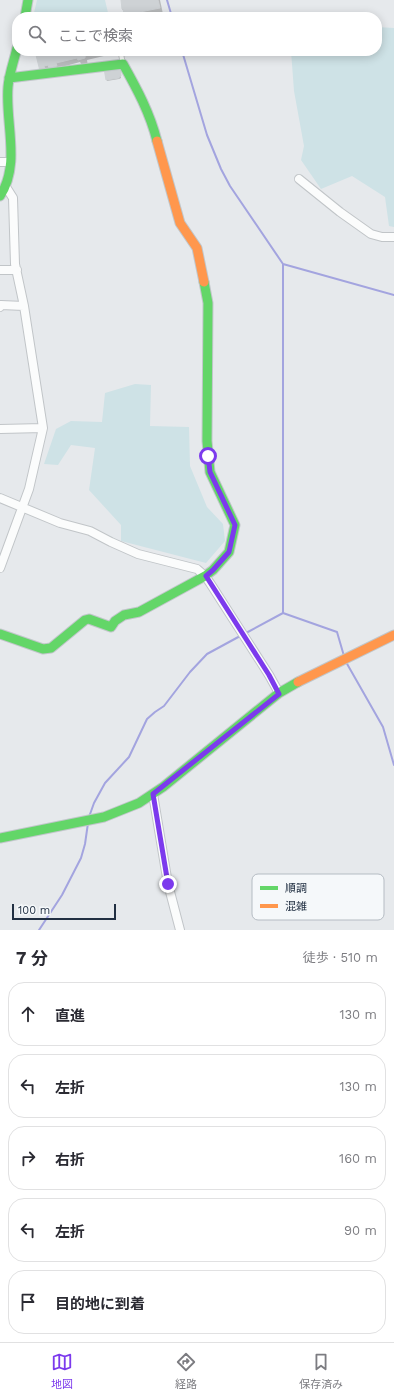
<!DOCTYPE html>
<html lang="ja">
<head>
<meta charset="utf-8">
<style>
  :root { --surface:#fff; --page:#f7f7f7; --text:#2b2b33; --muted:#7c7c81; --line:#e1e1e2; --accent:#7c3aed }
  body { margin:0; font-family:"Work Sans","Noto Sans JP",sans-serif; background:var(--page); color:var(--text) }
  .scale { position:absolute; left:12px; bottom:10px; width:104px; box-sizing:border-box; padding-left:4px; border:2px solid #212f42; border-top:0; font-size:11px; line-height:14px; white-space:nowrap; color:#212f42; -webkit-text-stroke:3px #f5f8fa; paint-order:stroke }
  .stop { position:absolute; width:12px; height:12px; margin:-9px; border:3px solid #7c3aed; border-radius:50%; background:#fff }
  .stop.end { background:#7c3aed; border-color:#fff; box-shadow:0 1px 4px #0008 }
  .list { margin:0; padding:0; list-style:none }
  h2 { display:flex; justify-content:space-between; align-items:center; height:52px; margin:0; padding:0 16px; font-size:17px }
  h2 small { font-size:13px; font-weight:400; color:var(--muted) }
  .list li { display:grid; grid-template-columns:26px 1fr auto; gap:12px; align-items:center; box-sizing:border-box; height:64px; margin:0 8px 8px; padding:0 8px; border:1px solid var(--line); border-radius:16px }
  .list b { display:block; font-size:15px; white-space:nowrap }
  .list em { font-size:13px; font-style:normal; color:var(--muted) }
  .icon { flex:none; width:22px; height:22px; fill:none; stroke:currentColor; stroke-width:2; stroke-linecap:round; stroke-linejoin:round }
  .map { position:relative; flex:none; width:394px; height:930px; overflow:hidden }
  .search { position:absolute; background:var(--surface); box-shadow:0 2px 10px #0003; left:12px; right:12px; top:12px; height:44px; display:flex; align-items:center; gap:10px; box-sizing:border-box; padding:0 14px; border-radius:16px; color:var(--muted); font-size:15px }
  .sheet { height:412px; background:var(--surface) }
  nav { display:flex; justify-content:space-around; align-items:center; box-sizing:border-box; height:56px; border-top:1px solid var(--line); background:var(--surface); font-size:11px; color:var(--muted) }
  nav a { display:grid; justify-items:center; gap:2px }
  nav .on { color:var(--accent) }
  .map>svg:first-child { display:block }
  .green { fill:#cee2e6 }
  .shadow { fill:#0003 }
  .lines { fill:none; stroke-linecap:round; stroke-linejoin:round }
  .stream { stroke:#a3a4df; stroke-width:2 }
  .building { fill:#ced2d5; stroke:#ced2d5 }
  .lane-casing { stroke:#c1c5c8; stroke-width:6 }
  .street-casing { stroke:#c1c5c8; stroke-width:10 }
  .fast-casing { stroke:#c1c6ca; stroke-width:11 }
  .slow-casing { stroke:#c1c6ca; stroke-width:11 }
  .lane { stroke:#fbfcfc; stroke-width:4 }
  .street { stroke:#fbfcfc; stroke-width:8 }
  .fast { stroke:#63d668; stroke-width:9 }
  .slow { stroke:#ff974d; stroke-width:9 }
  .route { stroke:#7c3aed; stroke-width:5 }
  .key { fill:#f5f8fa; stroke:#b5bcc3; stroke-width:1 }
  .key-label { font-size:11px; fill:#212f42 }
</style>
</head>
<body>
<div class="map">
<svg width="394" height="930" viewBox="0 0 394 930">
  <rect width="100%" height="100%" fill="#e6e9ec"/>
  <path class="green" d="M37,0H105L109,17H33Z
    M377,27L394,28V227L389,226L385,197L352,176L321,189L301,160L304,146L294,91L291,51H377Z
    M135,384L151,385L150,426L189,427L190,466L207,507L223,524L225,541L206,563L121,541V525L89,490L95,448L71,445L58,465L44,464L56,429L71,421L102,422L105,393Z"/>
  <path class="shadow" d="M122,0H160L163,14L151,17H127L122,9Z
    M57,51H125L87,60L88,66L82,65L80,62L58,68L44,76L37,56Z
    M105,69H120L121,78L119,79L107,81Z"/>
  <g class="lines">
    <path class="stream" d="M167,0L172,17
      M182,51L207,135L221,169L230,186L283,264L394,295
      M283,613L337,632L344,656
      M246,633L283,613V264
      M346,662L383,727L394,765
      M89,817L94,803L105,783L129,757L147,719L155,712L164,706L190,672L207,654L242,635
      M39,930L62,895L81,858L85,844L88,823"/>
  </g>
  <path class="building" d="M121,0H158L160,8L125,15L123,9H122Z
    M53,51H102V54L100,55L99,52L85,56V58L78,60L77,58L56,63L57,66L49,68L48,65L44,66L45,70L40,71L36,55Z
    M120,67L121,76L119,77V78L106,80L104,68Z"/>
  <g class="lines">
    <defs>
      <path id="lane" d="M123,64L121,54L133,51"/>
      <path id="street" d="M0,162H11
        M299,179L340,212L371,234L382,237H394
        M0,270H17
        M0,307L1,305L24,306
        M0,429L43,428
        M0,498L60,523L90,531L111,542L138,554L197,569L205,576L210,583L269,675L279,693
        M0,568L29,489L43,428L24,306L15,264L13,198L6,187
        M153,794L168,884L180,930"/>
      <path id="fast" d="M25,17L28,0
        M9,78L123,64C137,89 150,113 157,141
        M0,196C21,164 5,123 8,87C9,74 14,61 17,48
        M0,634L43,649L51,648L85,620L89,619L111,627L115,621L124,615L139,612L205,576L213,570L229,552L235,525L210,472L207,441L208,303L204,282
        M0,838L104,817L139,803L163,787L279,693L298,682"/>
      <path id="slow" d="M157,141L180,223L197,248L204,282
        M298,682L394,635"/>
    </defs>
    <use href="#lane" class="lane-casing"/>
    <use href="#street" class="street-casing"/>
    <use href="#fast" class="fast-casing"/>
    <use href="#slow" class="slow-casing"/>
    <use href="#lane" class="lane"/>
    <use href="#street" class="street"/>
    <use href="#fast" class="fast"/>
    <use href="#slow" class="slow"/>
  </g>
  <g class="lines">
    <path class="route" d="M168,884L153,794L279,694L269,675L206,576L213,570L229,552L235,525L210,472L208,456"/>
  </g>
  <rect x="252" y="874" width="132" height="46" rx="6" class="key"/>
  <rect x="260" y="886" width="18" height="4" fill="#63d668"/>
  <rect x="260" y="904" width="18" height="4" fill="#ff974d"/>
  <g class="key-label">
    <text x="285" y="892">順調</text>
    <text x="285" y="910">混雑</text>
  </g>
</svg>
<div class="scale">100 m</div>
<div class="stop" style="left:208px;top:456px"></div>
<div class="stop end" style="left:168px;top:884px"></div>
<div class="search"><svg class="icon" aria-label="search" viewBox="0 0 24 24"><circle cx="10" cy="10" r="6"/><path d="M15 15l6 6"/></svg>ここで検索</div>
</div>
<section class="sheet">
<h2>7 分<small>徒歩 · 510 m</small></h2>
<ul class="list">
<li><svg class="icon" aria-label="ahead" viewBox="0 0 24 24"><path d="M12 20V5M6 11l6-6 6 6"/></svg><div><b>直進</b></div><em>130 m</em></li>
<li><svg class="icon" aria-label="left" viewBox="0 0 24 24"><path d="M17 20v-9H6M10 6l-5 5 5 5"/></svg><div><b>左折</b></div><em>130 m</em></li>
<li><svg class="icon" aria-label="right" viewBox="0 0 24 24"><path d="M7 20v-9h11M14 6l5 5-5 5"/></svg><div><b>右折</b></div><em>160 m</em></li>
<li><svg class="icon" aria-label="left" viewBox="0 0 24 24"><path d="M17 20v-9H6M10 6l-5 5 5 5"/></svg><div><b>左折</b></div><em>90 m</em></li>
<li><svg class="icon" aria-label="arrive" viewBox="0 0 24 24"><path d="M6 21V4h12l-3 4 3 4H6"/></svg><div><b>目的地に到着</b></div></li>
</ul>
</section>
<nav>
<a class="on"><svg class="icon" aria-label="map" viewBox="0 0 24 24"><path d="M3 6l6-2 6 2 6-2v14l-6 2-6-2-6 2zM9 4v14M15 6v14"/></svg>地図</a>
<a><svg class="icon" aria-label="directions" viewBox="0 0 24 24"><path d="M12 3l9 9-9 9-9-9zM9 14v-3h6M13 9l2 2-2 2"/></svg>経路</a>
<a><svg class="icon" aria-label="saved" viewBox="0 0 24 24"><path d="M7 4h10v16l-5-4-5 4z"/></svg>保存済み</a>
</nav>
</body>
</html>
